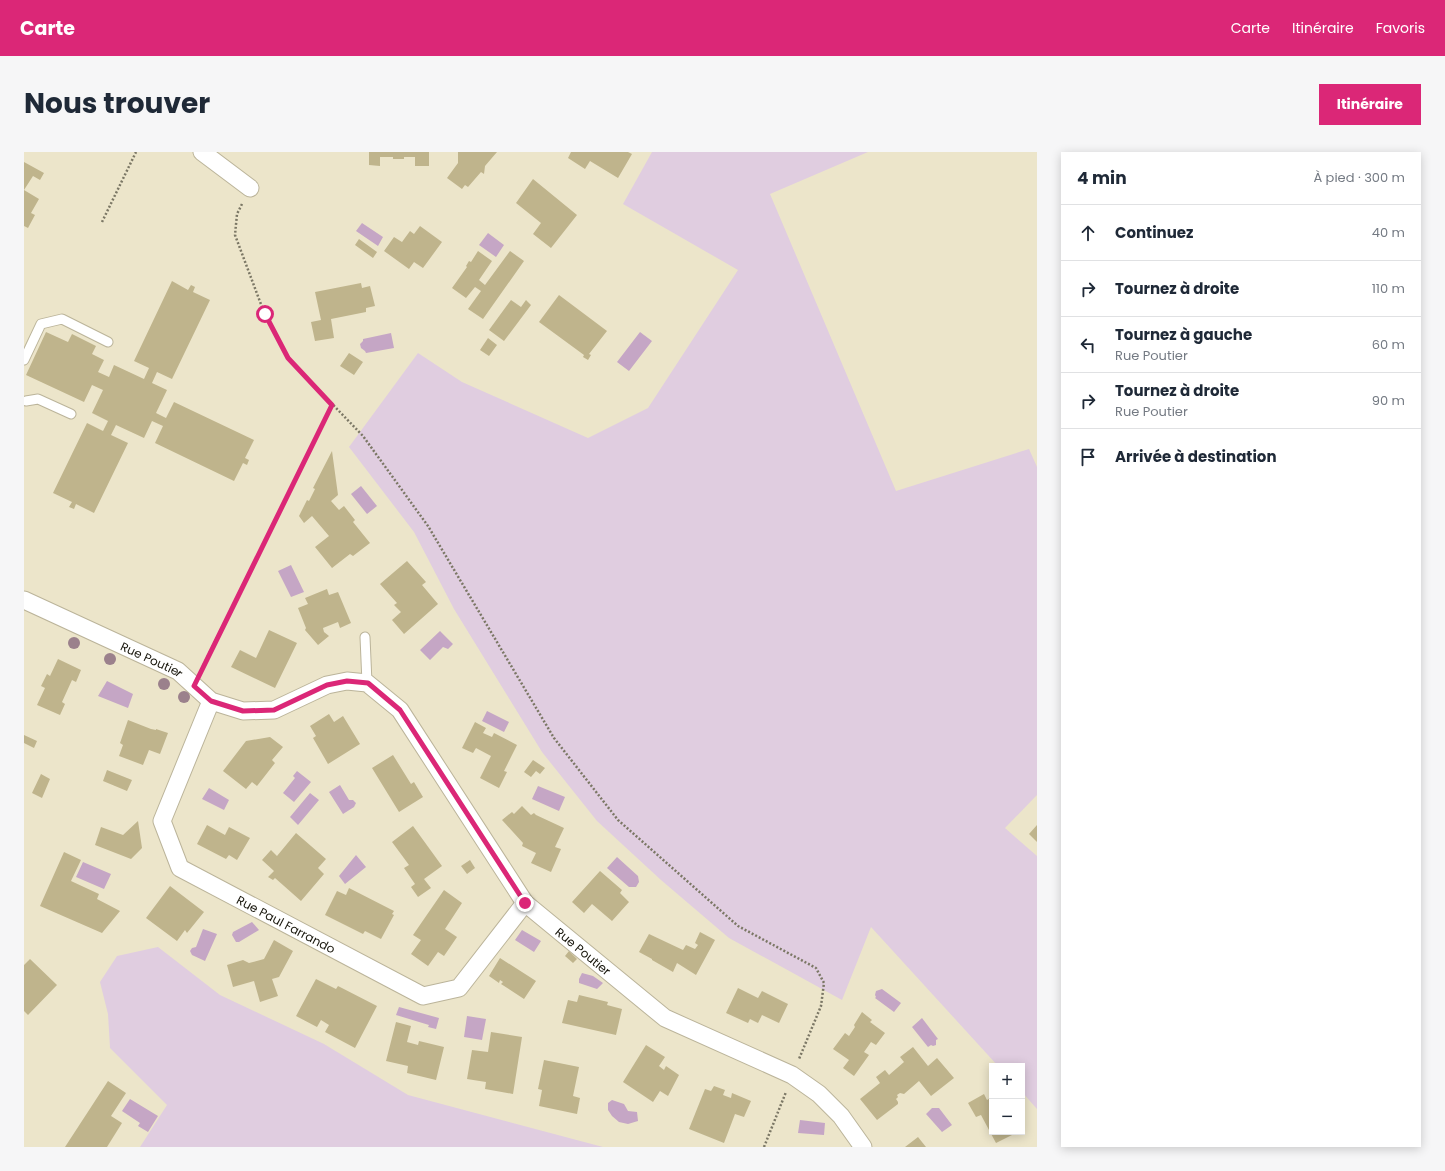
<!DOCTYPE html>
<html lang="fr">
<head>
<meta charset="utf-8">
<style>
  :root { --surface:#fff; --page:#f6f6f7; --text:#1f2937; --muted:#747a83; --line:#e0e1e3; --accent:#db2777 }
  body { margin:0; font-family:Poppins,sans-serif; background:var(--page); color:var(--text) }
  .controls { position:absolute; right:12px; bottom:12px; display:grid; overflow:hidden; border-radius:0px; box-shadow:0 2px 10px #0003 }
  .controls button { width:36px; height:36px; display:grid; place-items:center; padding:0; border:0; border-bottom:1px solid var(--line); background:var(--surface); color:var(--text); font:20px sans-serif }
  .stop { position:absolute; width:12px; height:12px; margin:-9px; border:3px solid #db2777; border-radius:50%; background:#fff }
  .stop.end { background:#db2777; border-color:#fff; box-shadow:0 1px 4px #0008 }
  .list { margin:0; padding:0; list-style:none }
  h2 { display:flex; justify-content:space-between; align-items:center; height:52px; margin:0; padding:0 16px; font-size:17px }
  h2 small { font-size:13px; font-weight:400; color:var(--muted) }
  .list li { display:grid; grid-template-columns:26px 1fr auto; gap:12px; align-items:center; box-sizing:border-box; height:56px; padding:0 16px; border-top:1px solid var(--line) }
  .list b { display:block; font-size:15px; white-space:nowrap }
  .list p { margin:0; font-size:13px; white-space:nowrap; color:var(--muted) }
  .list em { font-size:13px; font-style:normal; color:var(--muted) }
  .icon { flex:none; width:22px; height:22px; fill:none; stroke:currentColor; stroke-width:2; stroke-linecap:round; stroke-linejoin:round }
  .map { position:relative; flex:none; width:1013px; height:995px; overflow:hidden; border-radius:0px }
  header { display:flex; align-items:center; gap:24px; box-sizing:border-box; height:56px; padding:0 20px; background:var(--accent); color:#fff }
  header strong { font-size:19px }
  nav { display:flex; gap:22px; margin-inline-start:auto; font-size:14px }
  .intro { display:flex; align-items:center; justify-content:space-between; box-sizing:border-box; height:96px; padding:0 24px }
  h1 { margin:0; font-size:28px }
  .button { padding:10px 18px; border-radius:0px; background:var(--accent); color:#fff; font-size:14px; font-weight:700 }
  main { display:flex; gap:24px; padding:0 24px }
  aside { flex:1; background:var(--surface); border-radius:0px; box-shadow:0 2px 10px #0003 }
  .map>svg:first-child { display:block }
  .green { fill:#e0cde0 }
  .water { fill:#c5a6c5 }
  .building { fill:#bfb48c }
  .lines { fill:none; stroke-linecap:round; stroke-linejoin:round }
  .lane-casing { stroke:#bbb49a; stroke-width:11 }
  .street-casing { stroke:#bbb49a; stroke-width:19 }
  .path { stroke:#7b7765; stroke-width:2.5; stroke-dasharray:2 2; stroke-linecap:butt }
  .lane { stroke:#fff; stroke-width:9 }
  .street { stroke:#fff; stroke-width:17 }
  .tree { fill:#9b818c }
  .route { stroke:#db2777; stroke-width:5 }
  .labels { text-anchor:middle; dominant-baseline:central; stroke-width:3; stroke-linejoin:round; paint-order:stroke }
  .street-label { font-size:12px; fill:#16140a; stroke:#fff }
</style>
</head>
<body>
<header>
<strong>Carte</strong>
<nav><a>Carte</a><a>Itinéraire</a><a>Favoris</a></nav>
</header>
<div class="intro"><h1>Nous trouver</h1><a class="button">Itinéraire</a></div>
<main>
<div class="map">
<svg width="1013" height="995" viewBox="0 0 1013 995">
  <rect width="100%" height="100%" fill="#ece5ca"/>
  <path class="green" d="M628,0H844L746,42L872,339L1005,297L1013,315V643L981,676L1013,704V957L998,940V914H974L847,775L818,848L705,786L637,728L573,669L518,600L430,457L390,380L325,295L394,201L438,230L564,286L624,256L714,118L599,52Z
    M134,795L196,843L300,892L384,943L579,995H116L143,953L86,896L84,862L76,830L93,804Z"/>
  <path class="water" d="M338,71L359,85L354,94L332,79Z
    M464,81L480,93L472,105L455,93Z
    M616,180L628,189L605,219L593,210Z
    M367,181L370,196L342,201L341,199L337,196L336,192L339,189V187Z
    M337,334L353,354L343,362L327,342Z
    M267,413L280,440L267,445L254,419Z
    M416,479L429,492L424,497L419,495L406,508L396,498Z
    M83,529L109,542L104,556L74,544Z
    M463,559L485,570L480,580L458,569Z
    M273,619L287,630L270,650L259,641L271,626L269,624Z
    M316,633L325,648H329L332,651L330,655L319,662L305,640Z
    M514,634L541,645L535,659L508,647Z
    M185,636L205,648L200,658L178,647Z
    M286,641L295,648L274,673L266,665Z
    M332,703L342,715L321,732L315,724Z
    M593,705L614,724L615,730L612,735H605L583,716Z
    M59,710L87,722L80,737L52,725Z
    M228,770L235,778L215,790H212L208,783L209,780Z
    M179,777L193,782L181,809L168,803L166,799L168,796L172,795Z
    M498,778L517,789L510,800L491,788Z
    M558,821L569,824L579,831L573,837L555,831V827Z
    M858,837L877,851L870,860L851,846L852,845L851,843L852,839Z
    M375,855L415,866L412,877L404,875L405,873L372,863Z
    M443,864L462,867L458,888L440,885Z
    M898,866L914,887L912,888V893L909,894L907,893L904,895L888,875Z
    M106,947L134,964L124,980L114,974L116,971L98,959Z
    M588,948L600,952L604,959L613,960L614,969L604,972L595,970L588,964L584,958V951Z
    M908,956H915L928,973L918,980L902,962Z
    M776,968L801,971L800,983L774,981Z"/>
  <path class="building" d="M345,0H405V14H391V5H380V7H369V5H356V14L345,13Z
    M434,0H473L461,14L460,22L457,20L444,35L441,33L438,37L423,26L434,11Z
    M547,0H604L608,2L594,26L566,9L561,17L544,6Z
    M0,10L20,21L16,28L9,24L0,38L15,47L7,61L11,63L4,76L0,74Z
    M509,27L553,63L527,96L509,82L517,71L492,51Z
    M396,74L418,90L399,116L390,110L385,117L360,99L370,85L378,90L386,79L390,82Z
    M335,87L353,100L349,106L331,93Z
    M454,99L468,109L455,128L461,133L486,99L500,109L459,167L444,157L457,139L451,135L442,146L428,136L443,115L442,114L445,109L447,110Z
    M148,129L164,138L167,133L171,135L169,140L186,148L148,227L133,220L128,231L143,238L132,261L142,266L150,250L230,288L221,306L225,308L223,313L219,311L210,329L131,291L139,274L128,269L120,286L92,273L87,283L104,291L70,361L52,352L50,357L45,355L48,350L29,341L63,271L79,279L84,269L68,261L79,238L68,233L60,250L2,223L22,180L44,190L48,182L72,194L68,202L80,208L74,220L85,225L90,213L120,227L125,216L110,209Z
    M337,131L338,136L346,134L351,154L342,156V160L307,167L310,186L291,189L287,170L297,168L291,140Z
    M535,143L583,179L565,202L567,203L564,208L559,205L560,203L515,170Z
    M487,148L497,155L502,148L507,153L480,189L465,178Z
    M464,186L473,193L465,204L456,198Z
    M325,201L339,210L330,223L316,214Z
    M308,299L314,343L307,349L315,358L320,354L331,368L329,370L346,391L329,404L326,402L308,416L291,395L305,384L288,364L280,371L275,364L283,348L285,349L291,337L289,336Z
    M383,409L402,430L398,433L414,452L380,482L368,468L377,460L370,453L373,451L356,432Z
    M303,437L305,443L314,440L327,471L316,476L314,470L299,476L300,480L305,484L294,493L281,478L282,476L274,456L284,452L281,446Z
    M245,478L273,491L251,536L207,515L216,498L232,506Z
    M34,507L57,518L52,530L48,528L38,550L41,552L36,563L13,553L21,536L17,534L23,522L26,524Z
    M305,562L310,570L319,564L336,592L304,612L289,586L292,584L286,574Z
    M104,568L127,577L132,578V577L144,581L136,602L125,598L119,613L95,604L99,593L96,591Z
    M451,570L462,576L459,581L468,585L470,581L493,593L480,619L483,620L475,636L456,626L467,604L452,596L449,601L438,596Z
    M0,583L13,589L10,596L0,591Z
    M246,585L259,595L248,608L251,611L233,634L228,630L222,637L199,619L222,589Z
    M369,603L387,632L390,630L399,645L375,660L348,616Z
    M509,608L521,616L516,622L512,619L507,625L500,620Z
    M83,618L108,628L103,639L79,629Z
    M17,622L26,627L18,646L8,641Z
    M498,654L507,663L510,661L512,663L540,676L531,695L537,697L527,720L507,711L512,701L498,694L499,691L478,668L488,660L490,662Z
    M114,669L118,696L107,707L71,693L77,675L99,683Z
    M183,673L201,683L205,675L226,686L213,708L205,703L202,707L173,692Z
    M1013,673V690L1005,682Z
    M389,674L418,714L400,727L407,736L394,745L387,735L391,732L380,716L385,713L368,690Z
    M272,681L302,707L294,716L300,722L277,749L251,726L249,728L244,725L250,719L238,708L247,698L253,704Z
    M40,700L57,708L47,729L75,742L73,747L96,759L78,781L16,754Z
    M446,708L451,716L443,722L437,714Z
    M576,719L598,738L596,741L605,750L588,769L568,752L560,761L548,750Z
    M146,734L180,760L163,781L161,778L153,789L122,766Z
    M325,736L370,759L368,762L370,763L357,787L341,779L339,782L301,763L313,739L322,743Z
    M420,738L438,751L421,777L433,785L420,804L414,800L404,814L387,802L397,788L389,783Z
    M676,780L691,788L672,823L653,811L649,820L628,808V807L615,800L625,782L659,798L662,793L671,797L674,793L671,791Z
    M250,788L269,799L255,825L248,827L254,844L236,850L230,829L209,835L203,813L219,808L225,811L240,807Z
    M545,799L553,807L549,811L541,804Z
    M476,806L512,829L500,847L477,832L479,830L476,828L475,831L465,824Z
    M6,807L33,833L4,863L0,859V813Z
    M292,827L312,837L314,834L353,854L331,896L301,880L305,873L297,868L293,875L272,864Z
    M714,836L734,846L738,839L764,852L755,871L738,863L734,871L726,867L724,871L702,861Z
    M555,843L584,850L583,853L598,857L592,883L538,871L544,848L553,850Z
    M838,860L848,868L846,870L861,881L852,893L847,890L840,900L845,903L830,924L819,916L825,908L809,897L821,881L825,884L831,875L830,873Z
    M372,870L387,874L383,890L394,893L395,889L420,895L412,928L383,921L384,914L362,909Z
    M467,880L498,885L489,942L461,937L462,930L443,927L448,898L464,900Z
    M622,893L641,905L635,914L640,918L642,914L655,923L644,944L636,939L629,950L599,930Z
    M889,895L904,914L913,906L930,926L907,944L895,929L880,942L876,941L873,943L874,945L872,947L874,950V952L853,968L836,947L856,931L852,925L861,918L865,923L880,910L876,905Z
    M520,908L555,915L549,944L556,946L553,962L515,954L518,938L514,937Z
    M84,929L102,941L87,964L98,971L83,995H41Z
    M690,934L701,938L699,943L707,946L708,941L727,949L720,965L711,962L700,991L665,977L681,937L687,939Z
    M960,942L963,948L968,945V980H994L972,991L957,963L952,965L944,951Z
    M894,985L902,995H881Z"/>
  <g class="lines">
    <defs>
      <path id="lane" d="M0,208L17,172L38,167L84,190
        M2,249L14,247L47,262
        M341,485L343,531"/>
      <g id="street">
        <path d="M178,0L226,36"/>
        <path id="s1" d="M0,448L154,519L187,549L219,559L250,558L303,533L323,529L343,531L376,558L501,751L641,866L768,923L795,942L817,964L839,995"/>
        <path id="s2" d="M187,549L138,669L156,716L399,844L435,836L501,751"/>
      </g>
    </defs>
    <use href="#lane" class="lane-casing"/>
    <use href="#street" class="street-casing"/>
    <path class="path" d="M218,52L213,62L211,83L241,163L264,206L339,284L404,374L530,586L594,668L714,774L792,816L800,831L797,854L775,907
      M78,70L112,0
      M178,516L308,253
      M740,995L762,940"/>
    <use href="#lane" class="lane"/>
    <use href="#street" class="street"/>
  </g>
  <g class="tree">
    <circle cx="50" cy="491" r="6"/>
    <circle cx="86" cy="507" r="6"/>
    <circle cx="140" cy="532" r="6"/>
    <circle cx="160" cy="545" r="6"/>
  </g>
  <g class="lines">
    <path class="route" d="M241,162L264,206L308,253L170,534L187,549L219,559L250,558L303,533L323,529L344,531L376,558L501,751"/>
  </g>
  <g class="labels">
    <g class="street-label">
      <text stroke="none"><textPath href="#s1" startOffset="141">Rue Poutier</textPath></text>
      <text stroke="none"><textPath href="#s2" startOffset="300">Rue Paul Farrando</textPath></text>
      <text stroke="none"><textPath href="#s1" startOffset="726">Rue Poutier</textPath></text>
    </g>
  </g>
</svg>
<div class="controls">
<button>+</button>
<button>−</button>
</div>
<div class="stop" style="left:241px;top:162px"></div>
<div class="stop end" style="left:501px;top:751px"></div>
</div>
<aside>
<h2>4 min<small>À pied · 300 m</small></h2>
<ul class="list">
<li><svg class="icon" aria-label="ahead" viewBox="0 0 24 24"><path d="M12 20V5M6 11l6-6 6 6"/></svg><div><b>Continuez</b></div><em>40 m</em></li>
<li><svg class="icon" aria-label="right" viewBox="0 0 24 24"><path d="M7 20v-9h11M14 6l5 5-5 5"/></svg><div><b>Tournez à droite</b></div><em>110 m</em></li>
<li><svg class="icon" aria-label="left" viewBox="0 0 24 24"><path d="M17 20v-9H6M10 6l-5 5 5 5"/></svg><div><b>Tournez à gauche</b><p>Rue Poutier</p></div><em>60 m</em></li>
<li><svg class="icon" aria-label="right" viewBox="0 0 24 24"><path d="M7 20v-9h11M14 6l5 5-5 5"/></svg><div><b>Tournez à droite</b><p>Rue Poutier</p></div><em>90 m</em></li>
<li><svg class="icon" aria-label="arrive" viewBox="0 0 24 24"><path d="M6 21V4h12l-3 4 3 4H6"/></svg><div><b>Arrivée à destination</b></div></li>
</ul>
</aside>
</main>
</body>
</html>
